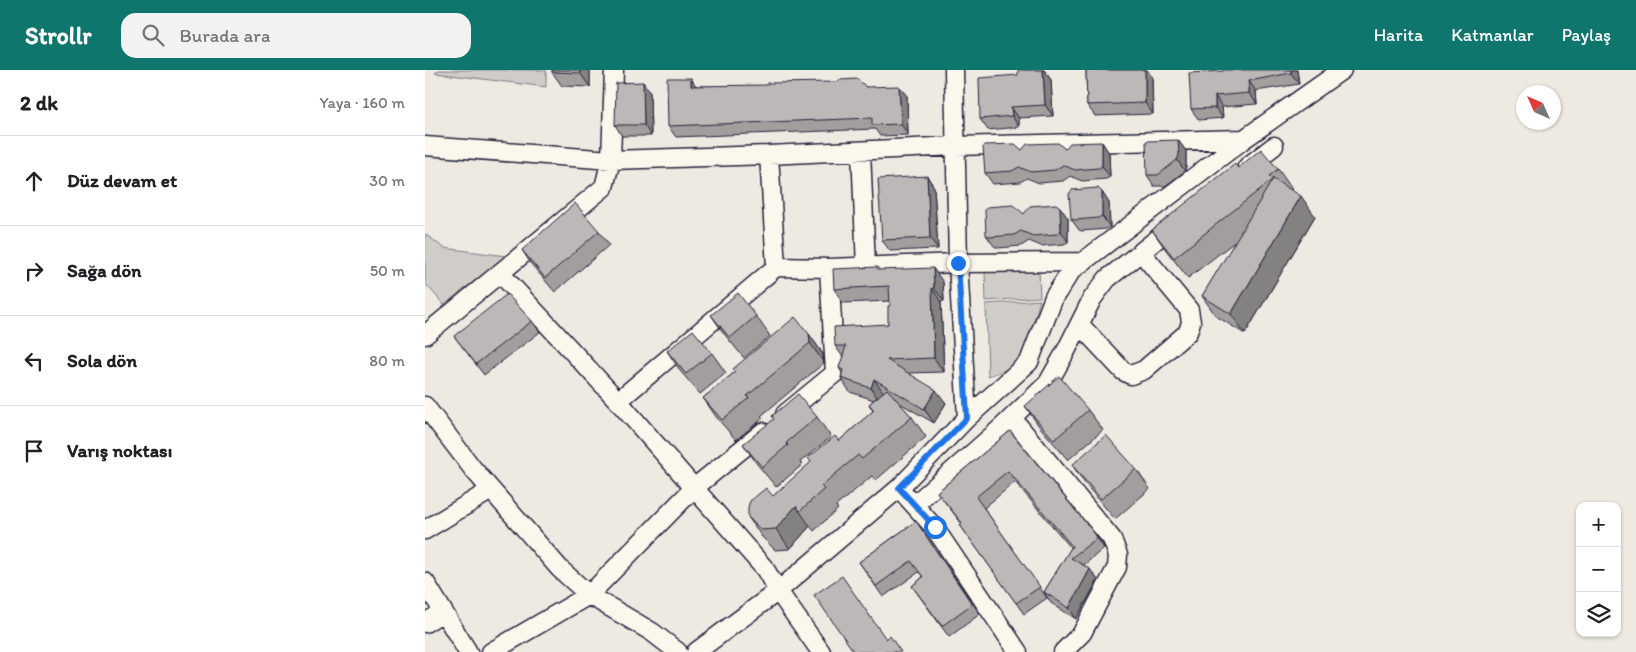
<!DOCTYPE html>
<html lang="tr">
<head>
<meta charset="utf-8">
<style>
  :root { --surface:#fff; --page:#f2f2f2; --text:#202124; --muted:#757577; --line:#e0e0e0; --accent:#0f766e }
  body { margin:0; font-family:Itim,sans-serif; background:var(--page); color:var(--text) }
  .controls { position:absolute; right:15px; bottom:15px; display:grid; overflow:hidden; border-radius:10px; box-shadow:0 1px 4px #0004 }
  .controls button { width:45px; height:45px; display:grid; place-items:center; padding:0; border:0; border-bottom:1px solid var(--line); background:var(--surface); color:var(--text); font:25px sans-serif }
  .compass { position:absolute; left:1091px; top:15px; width:45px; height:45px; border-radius:50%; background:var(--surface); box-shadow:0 1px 4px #0004; rotate:315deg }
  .stop { position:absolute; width:15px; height:15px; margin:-11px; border:4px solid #1a73e8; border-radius:50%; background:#fff }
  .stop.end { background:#1a73e8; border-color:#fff; box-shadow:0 1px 5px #0008 }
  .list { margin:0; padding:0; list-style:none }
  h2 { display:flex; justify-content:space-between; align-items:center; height:65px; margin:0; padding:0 20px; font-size:21px }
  h2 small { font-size:16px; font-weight:400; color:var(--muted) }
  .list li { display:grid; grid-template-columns:32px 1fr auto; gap:15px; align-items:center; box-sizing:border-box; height:90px; padding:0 20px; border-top:1px solid var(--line) }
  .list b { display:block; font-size:19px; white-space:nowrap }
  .list em { font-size:16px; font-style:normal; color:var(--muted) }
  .icon { flex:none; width:28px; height:28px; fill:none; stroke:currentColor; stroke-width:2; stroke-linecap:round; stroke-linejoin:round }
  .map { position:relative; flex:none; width:1211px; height:582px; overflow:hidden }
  header { display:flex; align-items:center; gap:30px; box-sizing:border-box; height:70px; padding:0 25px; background:var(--accent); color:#fff }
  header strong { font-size:24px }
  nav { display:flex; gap:28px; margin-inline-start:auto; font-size:18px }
  .search { width:350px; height:45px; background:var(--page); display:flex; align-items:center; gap:12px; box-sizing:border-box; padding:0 18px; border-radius:15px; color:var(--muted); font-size:19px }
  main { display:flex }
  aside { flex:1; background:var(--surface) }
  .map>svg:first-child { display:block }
  .green { fill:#d0cdc9; stroke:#797882 }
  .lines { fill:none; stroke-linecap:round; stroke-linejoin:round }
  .minor-casing { stroke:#22223b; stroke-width:21 }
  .minor { stroke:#fbf7ec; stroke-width:18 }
  .wall { fill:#a29e9e; stroke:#22223b }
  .shaded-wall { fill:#848181; stroke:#22223b }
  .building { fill:#bcb8b8; stroke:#22223b }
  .route { stroke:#1a73e8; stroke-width:6 }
</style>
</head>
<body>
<header>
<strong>Strollr</strong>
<div class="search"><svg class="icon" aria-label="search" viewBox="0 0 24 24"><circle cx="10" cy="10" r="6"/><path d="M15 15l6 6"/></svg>Burada ara</div>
<nav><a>Harita</a><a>Katmanlar</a><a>Paylaş</a></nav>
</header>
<main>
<aside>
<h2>2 dk<small>Yaya · 160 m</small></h2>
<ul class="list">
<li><svg class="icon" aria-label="ahead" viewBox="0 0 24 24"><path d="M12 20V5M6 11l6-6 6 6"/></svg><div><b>Düz devam et</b></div><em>30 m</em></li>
<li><svg class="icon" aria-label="right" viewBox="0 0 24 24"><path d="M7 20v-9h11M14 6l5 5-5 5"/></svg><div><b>Sağa dön</b></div><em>50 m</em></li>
<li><svg class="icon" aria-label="left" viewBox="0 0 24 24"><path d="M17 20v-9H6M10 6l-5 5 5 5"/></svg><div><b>Sola dön</b></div><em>80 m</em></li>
<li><svg class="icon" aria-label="arrive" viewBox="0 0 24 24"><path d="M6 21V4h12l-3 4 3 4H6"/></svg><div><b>Varış noktası</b></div></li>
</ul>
</aside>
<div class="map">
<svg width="1211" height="582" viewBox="0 0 1211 582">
  <rect width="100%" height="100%" fill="#eeeae2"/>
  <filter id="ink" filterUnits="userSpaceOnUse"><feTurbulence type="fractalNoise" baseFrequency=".02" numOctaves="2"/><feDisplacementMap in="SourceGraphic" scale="10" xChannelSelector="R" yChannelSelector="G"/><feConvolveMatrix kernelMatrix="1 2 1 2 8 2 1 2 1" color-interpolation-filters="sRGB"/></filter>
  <g filter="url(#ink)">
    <path class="green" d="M14,0H121V17L10,3Z
      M0,164L19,178L81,186L19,235L0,213Z
      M614,197L615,227L561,231L560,201Z
      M615,230C610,245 603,283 592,293C584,299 573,303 563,306L561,234Z"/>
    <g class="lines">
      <defs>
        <path id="minor" d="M529,0L533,193L542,348
          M0,76L186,90L344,85L531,76L819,69L917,0
          M436,81L441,197
          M822,97L849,76
          M351,197L404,198L533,193L657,192
          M75,203L193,331L340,499L353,521L396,582
          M655,255L698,301L706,305L719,300L763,262L766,252L764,240L716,182
          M0,265L179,117L186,90L189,0
          M193,331L351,197L344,85
          M0,336L48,399L135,499L164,525L227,562L253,582
          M360,344L410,303L404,198
          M587,348L687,469L693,485L692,497L657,563L638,582
          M481,426L509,457L593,582
          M489,435L577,357L623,313L641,281L667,229L682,209L751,154
          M0,460L66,420
          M0,512L43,582
          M0,553L18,542
          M66,582L164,525L269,418L338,362
          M271,582L353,521L474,418L542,348L604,292L629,227L647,200L819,69"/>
      </defs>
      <use href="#minor" class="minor-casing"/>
      <use href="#minor" class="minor"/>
    </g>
    <path class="wall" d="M127,0H165V17L137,16L127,2Z
      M599,0H619L626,10L628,46L594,48V57L563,60L555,49L593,5Z
      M661,0H722L727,7L728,44L670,46L662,35Z
      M872,0L874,14L831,21L832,34L797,37L798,48L774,50L766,39L798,1Z
      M218,12L225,23L226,66H197L190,55Z
      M271,16L441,17L482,26L483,65L455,66L450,59L251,67L243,56Z
      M753,70L761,81V96L760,101L740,116H729L722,105Z
      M677,72L684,83L685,107L681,109L657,111L645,106L638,111L614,113L602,108L595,112L568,114L560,103L597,80L640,79Z
      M813,98L853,99L867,119L866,120L890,146L820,264L791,246L777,226L812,170L763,208L741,180L727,160Z
      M502,106L509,117L513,179L465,181L457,170Z
      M677,122L684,133L685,157L681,159L657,161L654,160L646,149Z
      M599,144L643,148V172L639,174L616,176L604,171L596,176L573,178L569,176L561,165Z
      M174,161L184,175L130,222L106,194L97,180Z
      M455,200L518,212L519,231L516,232L519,302L484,303L521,333L509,353L473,332L487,347L501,367L451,410L447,406L411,436L413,439L389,461L385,456L365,479L350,480L337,467L323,447L414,371L448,341L444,334L449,330L425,322L416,308L417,303L414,298L418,287L410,276L463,254L465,236V231L418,233L409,219Z
      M286,245L331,246L345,266L319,288L300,265Z
      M107,251L115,262L59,305L29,266Z
      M384,264L398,284L399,293L336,346L338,348L311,370L292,348L278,328L310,302Z
      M242,281L287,283L301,303L275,324L256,302Z
      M600,336L663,340L678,360L643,390L614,356Z
      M392,347L406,367L375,392L377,395L351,417L332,394L318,374Z
      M585,361L678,474L679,478L659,495L673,510L651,549L626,533L619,522L646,478L590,412L559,438L622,528L599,544L535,455L537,454L512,422Z
      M647,395L711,399L725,419L690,449L661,415Z
      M491,451L555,544L524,567L487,516L498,507L494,502L458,527L434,492Z"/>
    <path class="shaded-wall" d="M155,0H165V17L155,3Z
      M618,0H619L626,10L628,46L620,35Z
      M720,0H722L727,7L728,44L720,33Z
      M866,0H872L874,14L866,3Z
      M266,8L273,19L266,16Z
      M824,11L831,21L832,34L824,23Z
      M218,12L225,23L226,66L219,55Z
      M474,16L482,26L483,65L476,54Z
      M790,26L797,37L798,48L790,38Z
      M586,37L594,48V57L587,46Z
      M753,70L761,81V96L760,101L752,90Z
      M677,72L684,83L685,107L677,96Z
      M502,106L509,117L513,179L505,168Z
      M677,122L684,133L685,157L677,146Z
      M876,126L890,146L820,264L806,244Z
      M635,137L643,148V172L636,161Z
      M508,198L518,212L519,231L509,218Z
      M507,218L516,232L519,302L509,288Z
      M384,264L398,284L399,293L385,273Z
      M449,309L459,323L455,332L446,318Z
      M511,320L521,333L509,353L499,339Z
      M371,436L385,456L365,479L351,459Z
      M670,464L678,474L679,478L672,468Z
      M665,499L673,510L651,549L644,538Z"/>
    <path class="building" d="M127,0H155V3L127,2Z
      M593,0H618L620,35L586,37L587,46L555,49L554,8L593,5Z
      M661,0H720V33L662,35Z
      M798,0H866V3L824,11V23L790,26V38L766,39L764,3L798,1Z
      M242,8H266V16L342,15V13L412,12L414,10L433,9L441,17L474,16L476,54L447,55V48L243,56Z
      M218,12L219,55H190L191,13Z
      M753,70L754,85L752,90L733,105H722L721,71Z
      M677,72V96L674,98L650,100L638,95L630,100L606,102L594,97L587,101L560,103L558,77L559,75L590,74L597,80L602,74L633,73L640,79L645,73Z
      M836,79L853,99L844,106L848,109L749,188L727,160L810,94L813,98Z
      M502,106L505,168L457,170L453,109Z
      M848,109L876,126L806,244L777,226Z
      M673,118L677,122V146L673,148L650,150L646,149L644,124L647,120Z
      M150,133L174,161L120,208L97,180Z
      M631,134L635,137L636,161L632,164L608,166L596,161L589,165L565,167L561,165L560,140L562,137L588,135L599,144L605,136Z
      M453,197V200L508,198L509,218H507L509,288L462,290L511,320L499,339L449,309L446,318L416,308L418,300L414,298L421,276H410L409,257L463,254V236H465L464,216L409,219L408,199Z
      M313,223L331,246L305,268L286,245Z
      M82,224L107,251L51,294L29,266Z
      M370,247L384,264L385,273L322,326L324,328L297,350L278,328L310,302L308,299Z
      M268,260L287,283L261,304L242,281Z
      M634,306L663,340L629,370L600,336Z
      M462,319L487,347L437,389L433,385L396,416L399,419L375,441L371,436L351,459L336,460L323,447V437L325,431L341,418L348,426L386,392L383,388L410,366L414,371L449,340L444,334Z
      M373,324L392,347L361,373L363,375L337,397L318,374L349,349L347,346Z
      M585,361L670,464L672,468L646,488L665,499L644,538L619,522L647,476L583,401L551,427L615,517L591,533L535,455L537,453L512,422Z
      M681,365L711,399L676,429L647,395Z
      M491,451L547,534L517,556L487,516L498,507L486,491L451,516L434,492Z
      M417,506L461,569L465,566L476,582H429L389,525Z"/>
  </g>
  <g class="lines" filter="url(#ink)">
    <path class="route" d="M510,457L474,418L542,348L533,193"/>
  </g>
</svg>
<div class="controls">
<button>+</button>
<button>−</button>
<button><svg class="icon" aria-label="layers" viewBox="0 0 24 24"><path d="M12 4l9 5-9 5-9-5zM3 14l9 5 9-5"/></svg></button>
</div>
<svg class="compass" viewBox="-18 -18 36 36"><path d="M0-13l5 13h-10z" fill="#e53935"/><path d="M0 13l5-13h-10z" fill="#757577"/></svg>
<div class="stop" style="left:510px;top:457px"></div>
<div class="stop end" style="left:533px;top:193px"></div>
</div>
</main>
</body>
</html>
